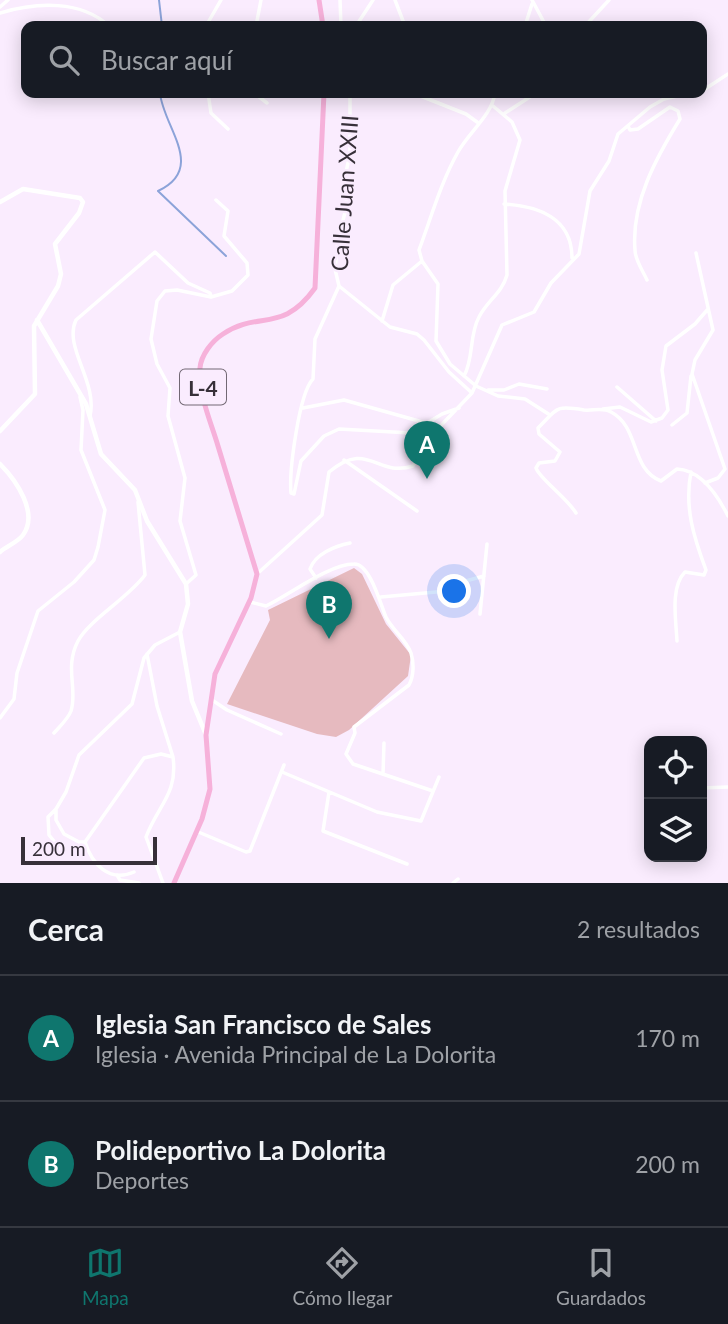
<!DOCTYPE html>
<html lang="es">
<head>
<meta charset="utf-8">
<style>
  :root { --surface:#171b24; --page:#20242c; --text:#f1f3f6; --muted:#9ea1a6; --line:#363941; --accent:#0f766e }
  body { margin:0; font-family:Lato,sans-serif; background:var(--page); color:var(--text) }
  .controls { position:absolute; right:21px; bottom:21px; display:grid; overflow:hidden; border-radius:14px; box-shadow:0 4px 18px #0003 }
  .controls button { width:63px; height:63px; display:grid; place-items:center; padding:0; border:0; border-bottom:2px solid var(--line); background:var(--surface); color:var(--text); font:35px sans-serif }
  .scale { position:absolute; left:21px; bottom:18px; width:136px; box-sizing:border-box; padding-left:7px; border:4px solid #373039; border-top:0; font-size:19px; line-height:24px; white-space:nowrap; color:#373039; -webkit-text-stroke:5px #faecfe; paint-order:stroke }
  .you { position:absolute; left:455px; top:592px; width:24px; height:24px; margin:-18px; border:5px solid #fff; border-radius:50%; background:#1a73e8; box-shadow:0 0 0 10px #1a73e833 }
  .badge { display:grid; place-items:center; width:46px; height:46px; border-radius:50%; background:var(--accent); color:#fff; font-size:23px; font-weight:700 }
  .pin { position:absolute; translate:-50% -58px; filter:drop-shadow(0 2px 4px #0008) }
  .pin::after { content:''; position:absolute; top:37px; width:24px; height:21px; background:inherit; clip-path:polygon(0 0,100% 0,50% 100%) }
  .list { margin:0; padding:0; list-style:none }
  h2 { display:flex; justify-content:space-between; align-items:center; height:91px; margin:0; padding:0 28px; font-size:30px }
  h2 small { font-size:23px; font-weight:400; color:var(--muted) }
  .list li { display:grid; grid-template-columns:46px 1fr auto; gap:21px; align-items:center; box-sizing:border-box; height:126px; padding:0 28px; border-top:2px solid var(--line) }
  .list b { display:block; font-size:26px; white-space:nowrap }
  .list p { margin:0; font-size:23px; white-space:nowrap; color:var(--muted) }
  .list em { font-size:23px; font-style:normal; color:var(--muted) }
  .icon { flex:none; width:38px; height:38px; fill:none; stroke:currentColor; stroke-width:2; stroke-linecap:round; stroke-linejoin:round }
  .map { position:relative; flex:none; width:728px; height:883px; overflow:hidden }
  .search { position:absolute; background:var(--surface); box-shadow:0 4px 18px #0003; left:21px; right:21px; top:21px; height:77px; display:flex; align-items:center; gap:18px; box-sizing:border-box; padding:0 24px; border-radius:14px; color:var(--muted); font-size:26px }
  .sheet { height:343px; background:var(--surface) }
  nav { display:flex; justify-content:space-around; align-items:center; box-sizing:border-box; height:98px; border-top:2px solid var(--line); background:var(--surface); font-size:19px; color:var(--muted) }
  nav a { display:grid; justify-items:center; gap:4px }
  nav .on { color:var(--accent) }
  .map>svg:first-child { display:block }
  .green { fill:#e6babf }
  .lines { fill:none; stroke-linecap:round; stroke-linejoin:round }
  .stream { stroke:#8ca3d9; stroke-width:2 }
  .minor { stroke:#fff; stroke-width:3.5 }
  .tertiary { stroke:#fff; stroke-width:4.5 }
  .primary { stroke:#f6b1da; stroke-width:5 }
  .labels { text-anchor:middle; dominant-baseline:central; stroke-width:5; stroke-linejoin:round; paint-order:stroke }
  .shield { fill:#faecfe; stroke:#726874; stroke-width:2 }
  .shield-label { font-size:21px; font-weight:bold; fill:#373039 }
  .street-label { font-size:23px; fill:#373039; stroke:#faecfe }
</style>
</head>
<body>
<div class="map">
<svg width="728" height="883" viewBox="0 0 728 883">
  <rect width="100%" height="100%" fill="#faecfe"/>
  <path class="green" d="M354,568L362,574L386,624L411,655L408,676L349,730L336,737L317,734L227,704L270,620L268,610Z"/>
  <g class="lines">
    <path class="stream" d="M159,0L162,26
      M160,93C163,127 207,168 158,191L226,256"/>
    <path class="minor" d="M340,0L341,26
      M395,0L405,26
      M532,0L546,26
      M0,7L8,0
      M0,13C37,2 81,0 109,26
      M206,26L221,0
      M256,26L261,0
      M356,26L373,0
      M525,26L532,4
      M585,26L609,0
      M702,91L728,74
      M208,93L211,113L228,129
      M254,93L267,103
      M350,93V154L344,181L347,204L338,241L335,269L339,286L390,327L417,334L424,340L449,372L472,393
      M413,93L466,114L477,122
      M495,93C492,115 469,132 458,152C441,182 431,218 419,250L422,261L438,284L436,341L450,364L476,386L498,396L525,399L550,415
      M505,113L536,93
      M628,126L630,130L638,129L670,107L678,111L680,119C656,158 631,203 635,250C635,260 643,271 647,280
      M504,204C538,206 572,218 572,258
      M696,253L713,330L695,360L692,374L725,469L718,478L705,483
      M339,286L315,339L313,379C299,393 289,471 291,493L294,494L301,461L324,436L339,429L411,433L442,414L459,408
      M211,297L232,291L248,275L247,263L224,236L228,211L216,200
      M382,321L393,285L422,261
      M464,376C474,358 469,335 479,317C487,301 502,293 507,275L505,191L520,140L512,122L493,106
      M617,387L656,421
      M488,390H504L519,384L547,389
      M303,408L344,400L426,423
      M603,409L620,407L651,422L662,418L668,410L662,370L666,346L695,324L708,309
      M90,416C98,382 63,347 76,320L155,252L188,283L210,293L211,297L177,290L165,291L157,301L151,339L157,364L170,388L168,416L185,478L180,521L196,575L186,584
      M672,425L687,413L691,376
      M344,460L417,511
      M576,513C567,498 539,478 536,468L539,463L555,461L560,452L539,434L538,428C558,408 555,405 584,410C593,411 603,407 611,412C640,427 630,469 661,481L677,469C701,470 718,496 728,516
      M257,574L322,515L329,472C369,439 376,478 413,466L427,440L472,393L502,325L534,312L551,283L579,254L590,191L609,161L618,134L650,107L664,99L691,93
      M316,578L310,569C315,554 335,546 350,543
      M381,597L447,591L462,582L484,576
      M250,602L266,606C289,595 329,564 354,564C370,563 381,606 386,617C393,631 406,639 411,653C414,663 414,676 409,685L354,727L355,733L346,754L353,764L433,791
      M480,614L487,544
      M677,641C676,620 670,587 685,572L704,575L706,570C694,538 684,507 691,472
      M147,654L157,706L173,757
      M212,700L227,710L281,734
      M0,718L14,699L17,673L38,611L74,582L94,560L98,547L105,510L81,450L83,410L80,397
      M54,733C60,726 68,719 71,711C78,689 64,668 78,641C89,620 128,598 145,575L138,502
      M282,772L377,812L421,821L439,777
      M383,774L384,743
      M702,788L728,787
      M329,792L323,831L407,864
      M56,809L48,817L49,835L63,852
      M196,831L246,852L250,851L284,765
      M85,842C92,864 109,883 134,872
      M117,875L120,880L139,883
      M163,883L146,837C158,805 178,794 173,757L161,754L144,758L85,842H79L64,834L56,820V809L66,792L79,755L132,704L144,658L155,645L180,632
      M453,883L458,879"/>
    <path class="tertiary" d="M0,202L23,189L80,198L83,202L79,213L55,244L61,274L58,286L34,326L35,394L0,431
      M37,320L86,404L101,454L135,490L147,521L186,584L188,604L180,632L192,701L206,735
      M0,464C16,480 39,513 23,535C18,542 7,546 0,552"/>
    <path class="primary" d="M319,0L323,26
      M174,883L202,819L210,789L206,735L215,674L251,598L257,574C244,531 231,489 218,446C211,422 198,394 200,368C201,355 212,341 223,334C259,310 282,334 315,288L324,93"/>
  </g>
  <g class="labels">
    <rect class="shield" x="180" y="369.5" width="46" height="35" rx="5"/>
    <g class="shield-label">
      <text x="203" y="387">L-4</text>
    </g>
    <g class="street-label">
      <text transform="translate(344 193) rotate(-86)">Calle Juan XXIII</text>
    </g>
  </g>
</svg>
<div class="controls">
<button><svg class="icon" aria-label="locate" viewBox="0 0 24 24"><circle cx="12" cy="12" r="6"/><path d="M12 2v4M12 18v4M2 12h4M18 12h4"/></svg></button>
<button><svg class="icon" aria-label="layers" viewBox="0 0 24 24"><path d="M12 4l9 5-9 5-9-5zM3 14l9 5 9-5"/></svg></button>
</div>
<div class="scale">200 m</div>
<div class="you"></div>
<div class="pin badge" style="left:427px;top:479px">A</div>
<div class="pin badge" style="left:329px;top:639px">B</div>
<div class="search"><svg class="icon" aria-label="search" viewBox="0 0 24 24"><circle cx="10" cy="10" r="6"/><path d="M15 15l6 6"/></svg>Buscar aquí</div>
</div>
<section class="sheet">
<h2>Cerca<small>2 resultados</small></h2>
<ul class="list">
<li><span class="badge">A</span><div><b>Iglesia San Francisco de Sales</b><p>Iglesia · Avenida Principal de La Dolorita</p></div><em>170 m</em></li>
<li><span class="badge">B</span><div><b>Polideportivo La Dolorita</b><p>Deportes</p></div><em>200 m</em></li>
</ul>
</section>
<nav>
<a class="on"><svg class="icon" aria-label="map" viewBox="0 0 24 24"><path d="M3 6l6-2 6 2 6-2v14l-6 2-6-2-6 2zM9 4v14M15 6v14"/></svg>Mapa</a>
<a><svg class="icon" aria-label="directions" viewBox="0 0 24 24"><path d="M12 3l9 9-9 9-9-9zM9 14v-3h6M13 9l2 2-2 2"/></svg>Cómo llegar</a>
<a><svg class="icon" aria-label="saved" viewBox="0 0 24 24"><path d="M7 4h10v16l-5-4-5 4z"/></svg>Guardados</a>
</nav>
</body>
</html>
